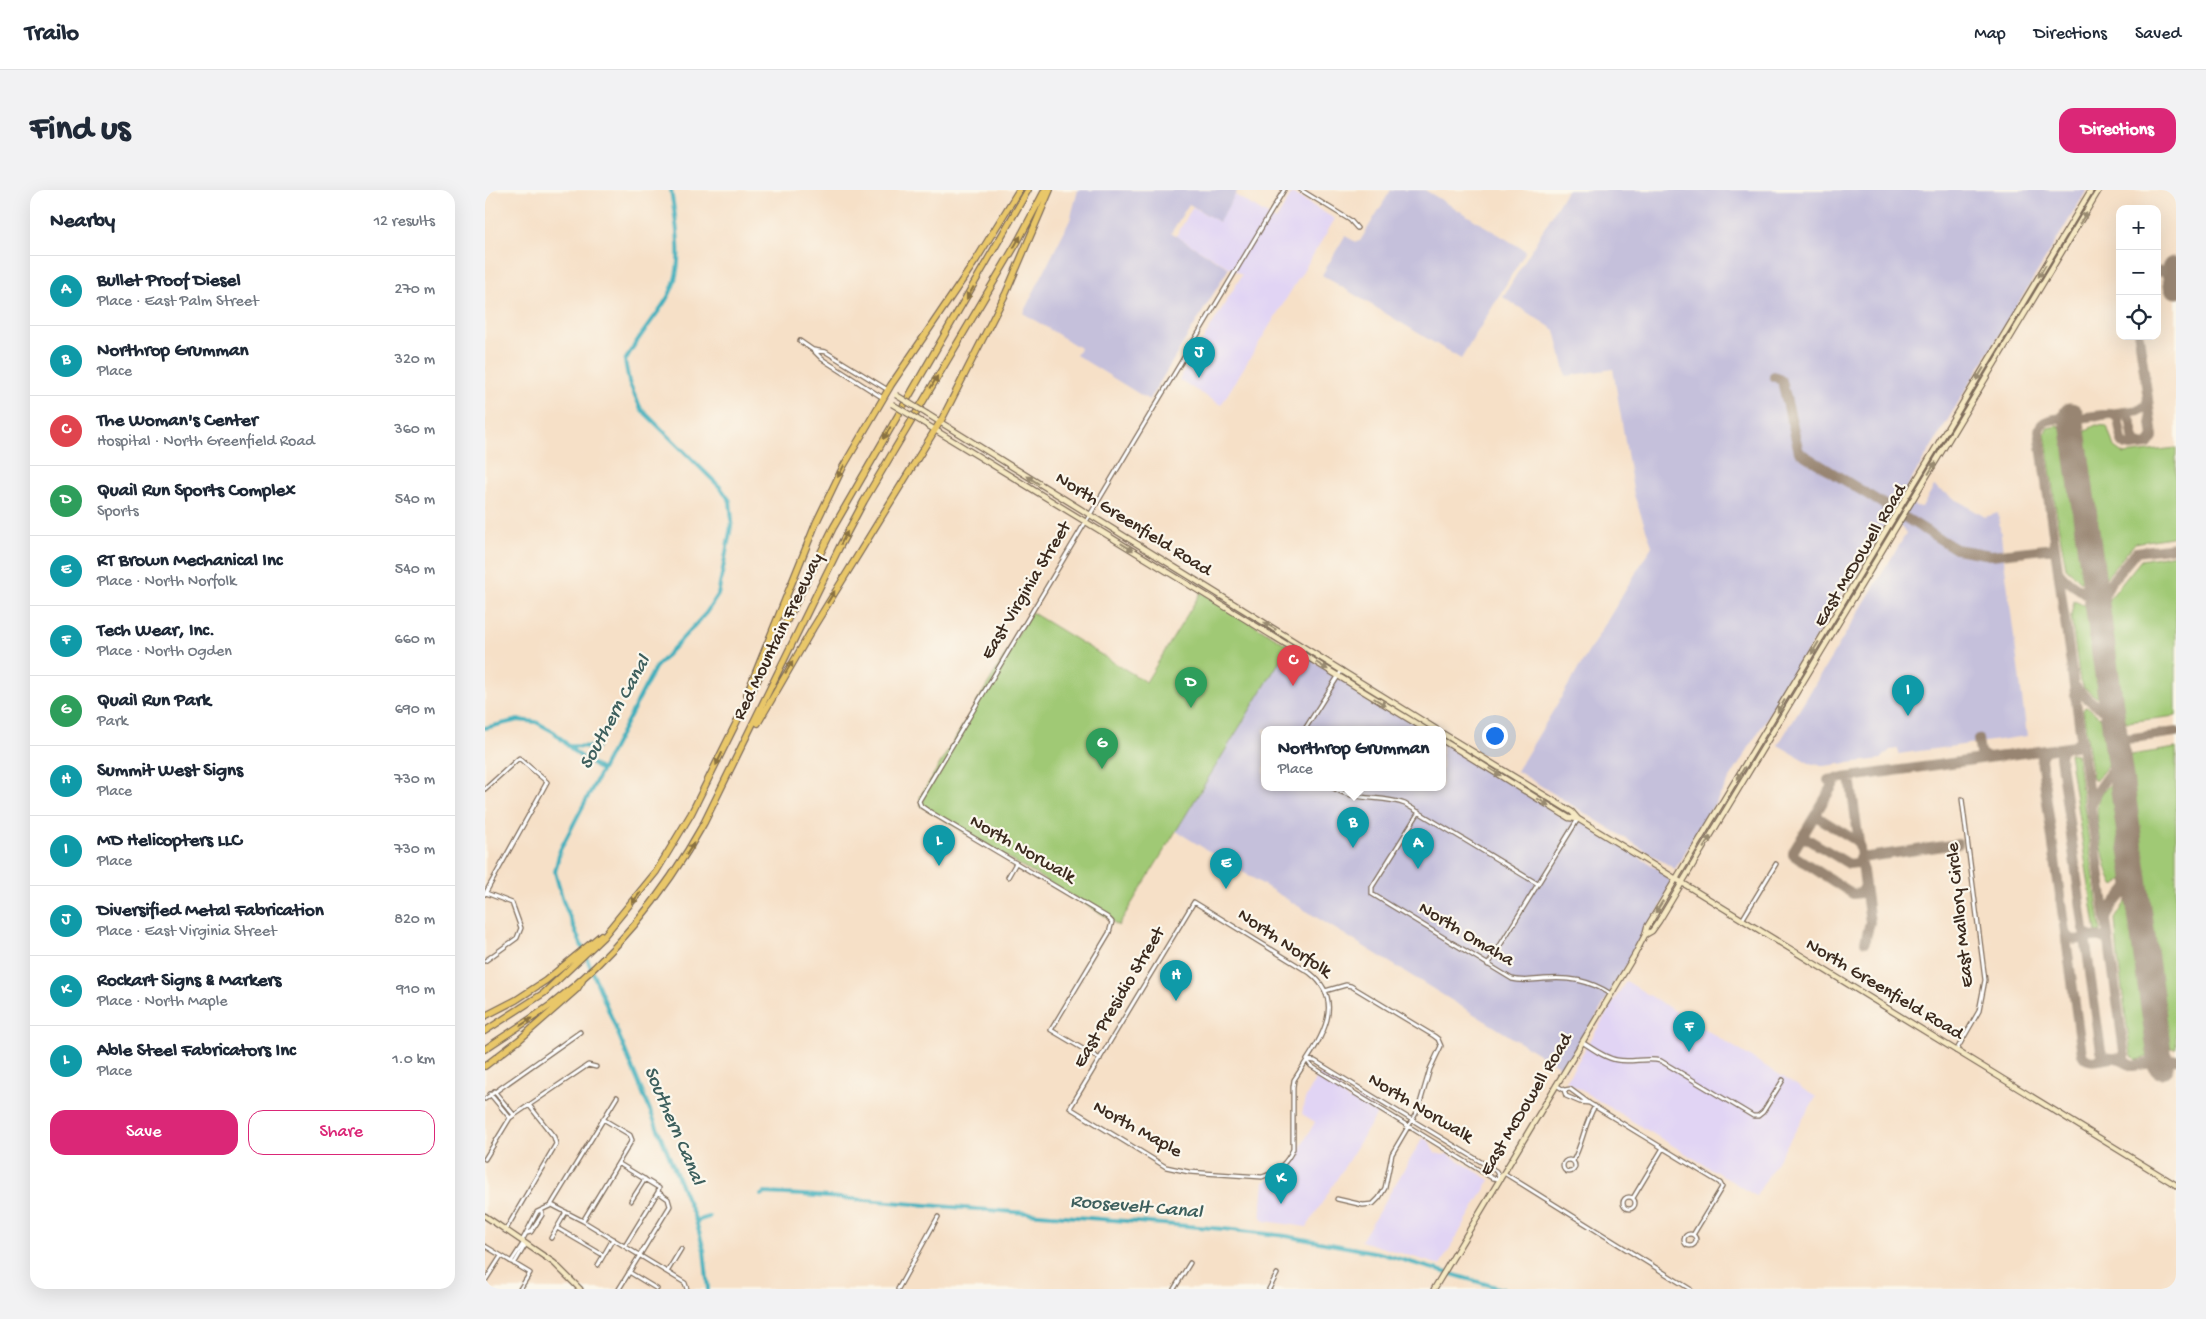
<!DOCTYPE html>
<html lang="en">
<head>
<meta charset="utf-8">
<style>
  :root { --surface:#fff; --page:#f2f2f3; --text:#1f2937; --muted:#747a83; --line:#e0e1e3; --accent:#db2777 }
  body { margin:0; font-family:"Gochi Hand",sans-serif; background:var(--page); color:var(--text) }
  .controls { position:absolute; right:15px; top:15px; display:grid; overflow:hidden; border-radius:10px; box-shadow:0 5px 20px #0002 }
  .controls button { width:45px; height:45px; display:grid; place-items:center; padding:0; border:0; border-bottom:1px solid var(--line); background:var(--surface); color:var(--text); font:25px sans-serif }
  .you { position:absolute; left:1009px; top:545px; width:18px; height:18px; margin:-12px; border:4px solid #fff; border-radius:50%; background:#1a73e8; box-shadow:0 0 0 8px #1a73e833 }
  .badge { display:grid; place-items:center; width:32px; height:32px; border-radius:50%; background:var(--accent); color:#fff; font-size:16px; font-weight:700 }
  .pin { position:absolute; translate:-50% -41px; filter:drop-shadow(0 1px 2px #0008) }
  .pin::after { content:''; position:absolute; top:26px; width:18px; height:15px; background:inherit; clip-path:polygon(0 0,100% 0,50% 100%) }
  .popup { position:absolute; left:776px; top:536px; width:185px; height:65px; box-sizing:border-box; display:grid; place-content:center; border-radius:10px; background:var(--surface); filter:drop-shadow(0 1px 4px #0005); font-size:16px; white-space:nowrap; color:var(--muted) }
  .popup b { font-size:19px; color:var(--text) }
  .popup::after { content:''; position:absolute; left:50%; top:100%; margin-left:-10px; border:10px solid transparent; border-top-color:var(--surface) }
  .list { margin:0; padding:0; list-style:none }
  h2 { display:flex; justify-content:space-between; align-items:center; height:65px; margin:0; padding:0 20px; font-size:21px }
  h2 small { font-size:16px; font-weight:400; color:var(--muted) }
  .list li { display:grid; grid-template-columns:32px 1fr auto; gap:15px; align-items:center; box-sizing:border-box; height:70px; padding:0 20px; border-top:1px solid var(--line) }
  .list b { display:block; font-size:19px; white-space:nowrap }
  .list p { margin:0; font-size:16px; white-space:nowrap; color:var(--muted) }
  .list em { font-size:16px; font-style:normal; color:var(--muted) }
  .actions { display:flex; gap:10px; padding:15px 20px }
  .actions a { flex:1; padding:11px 0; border:1px solid var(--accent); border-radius:15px; text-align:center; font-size:18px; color:var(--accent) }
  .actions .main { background:var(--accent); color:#fff }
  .icon { flex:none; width:28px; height:28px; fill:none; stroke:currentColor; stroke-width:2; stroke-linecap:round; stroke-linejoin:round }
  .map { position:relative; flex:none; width:1691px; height:1099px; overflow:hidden; border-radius:15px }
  header { display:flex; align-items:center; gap:30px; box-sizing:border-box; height:70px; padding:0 25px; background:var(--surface); border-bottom:1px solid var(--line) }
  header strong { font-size:24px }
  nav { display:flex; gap:28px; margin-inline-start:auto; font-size:18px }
  .intro { display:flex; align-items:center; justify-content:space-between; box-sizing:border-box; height:120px; padding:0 30px }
  h1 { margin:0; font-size:35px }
  .button { padding:12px 22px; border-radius:15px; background:var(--accent); color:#fff; font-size:18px; font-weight:700 }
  main { display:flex; gap:30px; padding:0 30px }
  aside { flex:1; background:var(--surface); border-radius:15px; box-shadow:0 5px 20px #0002 }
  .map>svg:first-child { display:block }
  .built { fill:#e1d4f4 }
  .industrial { fill:#c5c0db }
  .green { fill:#a0c975; stroke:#6e7a4a }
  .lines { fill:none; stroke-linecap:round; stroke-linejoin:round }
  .canal { stroke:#41afbc; stroke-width:4 }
  .taxiway { stroke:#988572; stroke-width:10 }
  .runway { stroke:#988572; stroke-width:25 }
  .minor-casing { stroke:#7c6a59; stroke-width:5.5 }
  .secondary-casing { stroke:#7c6a59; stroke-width:7 }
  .motorway-casing { stroke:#7c6a59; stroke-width:8 }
  .minor { stroke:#fff; stroke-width:3 }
  .secondary { stroke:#f6e9c3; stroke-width:4.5 }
  .motorway { stroke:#e9c769; stroke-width:5.5 }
  .secondary-bridge-casing { stroke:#7c6a59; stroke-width:7; stroke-linecap:butt }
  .secondary-bridge { stroke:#f6e9c3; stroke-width:4.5 }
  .oneway { fill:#988a70 }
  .oneway2 { fill:#897140 }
  .labels { text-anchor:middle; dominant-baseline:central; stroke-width:4.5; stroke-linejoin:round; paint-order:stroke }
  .street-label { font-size:19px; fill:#3b2a1e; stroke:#fbf7ec }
  .water-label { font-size:20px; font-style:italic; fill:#3d5f5d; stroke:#fbf7ec }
</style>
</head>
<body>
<header>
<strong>Trailo</strong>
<nav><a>Map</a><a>Directions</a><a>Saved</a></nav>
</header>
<div class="intro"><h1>Find us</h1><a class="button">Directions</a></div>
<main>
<aside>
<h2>Nearby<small>12 results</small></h2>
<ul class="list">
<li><span class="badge" style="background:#0f9aa8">A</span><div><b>Bullet Proof Diesel</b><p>Place · East Palm Street</p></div><em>270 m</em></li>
<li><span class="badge" style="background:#0f9aa8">B</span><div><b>Northrop Grumman</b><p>Place</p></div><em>320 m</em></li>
<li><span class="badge" style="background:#e0444e">C</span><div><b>The Woman's Center</b><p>Hospital · North Greenfield Road</p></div><em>360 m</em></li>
<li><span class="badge" style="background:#2e9e5b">D</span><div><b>Quail Run Sports Complex</b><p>Sports</p></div><em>540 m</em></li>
<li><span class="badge" style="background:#0f9aa8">E</span><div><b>RT Brown Mechanical Inc</b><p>Place · North Norfolk</p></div><em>540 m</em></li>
<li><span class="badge" style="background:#0f9aa8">F</span><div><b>Tech Wear, Inc.</b><p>Place · North Ogden</p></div><em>660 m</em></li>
<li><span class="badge" style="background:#2e9e5b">G</span><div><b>Quail Run Park</b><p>Park</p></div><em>690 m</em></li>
<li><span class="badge" style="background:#0f9aa8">H</span><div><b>Summit West Signs</b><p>Place</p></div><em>730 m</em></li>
<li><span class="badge" style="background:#0f9aa8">I</span><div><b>MD Helicopters LLC</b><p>Place</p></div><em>730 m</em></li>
<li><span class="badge" style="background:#0f9aa8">J</span><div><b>Diversified Metal Fabrication</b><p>Place · East Virginia Street</p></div><em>820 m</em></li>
<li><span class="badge" style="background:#0f9aa8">K</span><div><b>Rockart Signs &amp; Markers</b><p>Place · North Maple</p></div><em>910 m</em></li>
<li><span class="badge" style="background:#0f9aa8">L</span><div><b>Able Steel Fabricators Inc</b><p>Place</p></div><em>1.0 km</em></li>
</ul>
<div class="actions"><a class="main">Save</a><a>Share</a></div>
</aside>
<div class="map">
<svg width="1691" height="1099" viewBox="0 0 1691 1099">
  <rect width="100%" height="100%" fill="#fbf7ec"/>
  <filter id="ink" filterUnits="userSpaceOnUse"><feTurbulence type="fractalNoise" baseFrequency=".02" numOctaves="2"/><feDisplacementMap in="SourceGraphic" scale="10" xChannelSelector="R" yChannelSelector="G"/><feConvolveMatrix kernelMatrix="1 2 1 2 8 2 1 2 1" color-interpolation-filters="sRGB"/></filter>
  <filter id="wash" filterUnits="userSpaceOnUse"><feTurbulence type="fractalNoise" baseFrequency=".0096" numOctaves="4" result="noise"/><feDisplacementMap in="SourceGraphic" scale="20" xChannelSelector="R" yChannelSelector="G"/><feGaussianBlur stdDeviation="1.12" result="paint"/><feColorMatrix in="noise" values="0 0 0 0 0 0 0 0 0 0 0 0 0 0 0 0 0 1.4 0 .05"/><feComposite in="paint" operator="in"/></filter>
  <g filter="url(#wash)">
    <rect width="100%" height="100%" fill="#f6e0c7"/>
    <path class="built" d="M807,3L850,29L736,215L694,190L757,85L691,46L708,17L734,32L750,5L791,30Z
      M1141,791L1331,907L1271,1006L1081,891Z
      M834,884L855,896L858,906L864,910L874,909L894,921L822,1037L779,1031L776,1024L779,992L796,983H799L804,978L830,932L817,924L820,909Z
      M938,948L944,951L950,963L958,965L963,964L1005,990L955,1075L876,1051Z"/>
    <path class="industrial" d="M593,0H753L734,32L704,14L686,43L744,78L664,210L591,165L595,158L538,123L585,30Z
      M906,0H940L1041,61L976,169L837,85L860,46L871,52L875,51Z
      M1082,0H1602L1416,307L1431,316L1437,317L1449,296L1500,327L1513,323L1542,546L1413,564V559L1405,560L1396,569L1339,576L1324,573L1293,555L1421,344L1417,338L1403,329L1190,679L1032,581L1167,356L1149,305L1128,179L1081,186L1070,140L1018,107Z
      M804,456L940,539H779V597H957V550L1084,628L1093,629L1191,690L1080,880L691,641Z"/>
    <path class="green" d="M1611,235L1622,236L1629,257L1639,264L1691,258V346L1650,353L1619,390L1599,252L1601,240Z
      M1572,236L1577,237L1579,241L1600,395L1581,378L1573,334L1560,243L1562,238Z
      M1691,364V526L1642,532L1637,526L1622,412L1656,370Z
      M716,402L804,456L633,736L622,727L436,616L435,607L546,422L661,492Z
      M1589,411L1604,417L1615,510L1599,498L1595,491L1586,426Z
      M1600,517L1604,518L1619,531L1625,573L1610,591L1608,588L1598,520Z
      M1691,558V858H1686L1681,847L1643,570L1646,565Z
      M1584,563L1592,564L1616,741L1611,743Z
      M1627,593L1640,684L1638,690L1629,696C1621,686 1609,624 1613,612C1615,605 1621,597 1627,593Z
      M1643,708L1665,863L1663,867L1651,870L1646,865L1633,768L1630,729Z"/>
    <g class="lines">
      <path class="canal" d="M186,0C191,35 202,78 181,110C168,131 151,149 140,171L144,192L156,219L235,297L245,311L247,331L233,405L221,423L170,478L75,660L70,682L78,711L211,1031L219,1060L223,1099
        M0,538L33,530L51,532L69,542L91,563L116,580
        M83,556L112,557
        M276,1005L280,1003L318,1005L739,1039L801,1046L894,1063L1018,1099
        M211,1031L224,1027"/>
      <path class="taxiway" d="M1672,82L1691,79
        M1289,186L1297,191L1314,262L1471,359L1506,365L1570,358
        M1637,222C1649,225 1646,241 1649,251L1657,255
        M1626,223L1633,228L1637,251L1640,255L1646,256L1663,254L1668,247L1663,210
        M1587,228C1576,229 1555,227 1554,241L1640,869L1643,874L1648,876L1691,869
        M1587,229L1655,220L1661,215L1663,209L1654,146
        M1573,380C1582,397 1607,401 1613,420
        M1613,420L1625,393L1651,362L1691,357
        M1590,496L1599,506L1629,529
        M1630,537L1632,544L1641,549
        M1493,549L1495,563L1503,568
        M1582,557L1577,560L1575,566L1599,740L1603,746L1609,747
        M1562,560L1558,563L1556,569L1597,864C1603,877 1619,867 1630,868C1636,868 1640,873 1645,875
        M1633,562L1635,553L1641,549L1691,542
        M1365,587L1385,732L1380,752
        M1356,588L1350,592L1308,662V665L1368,704L1376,703L1380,696
        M1343,590L1590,556L1596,548
        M1606,614C1611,596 1627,585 1634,568
        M1332,622L1334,628L1370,650L1375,655
        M1316,649L1321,648L1364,674L1372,673L1376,665
        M1376,668L1473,654
        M1621,730C1624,711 1649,700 1649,680
        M1599,740L1616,861L1619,867L1625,868
        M1580,742C1587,761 1613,737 1624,752"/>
      <path class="runway" d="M1689,79L1691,96
        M1586,225L1676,876"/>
    </g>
  </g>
  <g filter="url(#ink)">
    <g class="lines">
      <defs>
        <path id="minor" d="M816,0L865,30L872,38
          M315,151L328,160L337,169L398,208
          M329,160L341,162L403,200
          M820,539L857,480
          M847,597C869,612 896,605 920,614L1053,694
          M0,599L34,568L62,592L0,704
          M934,622L887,697V704L1027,789C1038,792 1048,790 1059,789C1085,787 1104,790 1126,804
          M523,687L531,673
          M709,712L825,783C866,815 829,858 809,890L808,897V959C802,973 793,982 777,987L704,982L681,977L585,918Z
          M1257,730L1291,674
          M0,771L32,748L36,738L27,713L1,703
          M1003,775L1093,629
          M840,801L861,795L866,796L949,846L953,849L956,856L945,879L933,920L907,964L900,998L894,1008L888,1014L878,1015L852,1009
          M1097,852C1108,859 1120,868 1132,870C1147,873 1161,867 1176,871L1268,926H1273L1278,922L1298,890
          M1471,861L1494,821L1500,790L1477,609
          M615,869L566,840L624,743L627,732L622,727L442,620L436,616L434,611L799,0
          M822,870L830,871L1011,981L1015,989
          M822,870L826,876L1007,988L1014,989
          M1071,895L1079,900L1081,906L1095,912L1104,913L1085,899L1079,900
          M9,901L29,925
          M5,904L25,928
          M0,909L95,842
          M1104,913L1235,993L1237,997L1208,1045
          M0,969L25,928L103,875L111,877
          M1078 976a6 6 0 1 1 12 0a6 6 0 1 1-12 0Z
          M1088,971C1098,953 1099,934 1110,916
          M133,973L174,998L173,1002
          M1019,983L1205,1099
          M1138 1013a6 6 0 1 1 12 0a6 6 0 1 1-12 0Z
          M1148,1008L1178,958
          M146,1011L160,989
          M66,1015L132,907
          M98,1031L147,950L145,945L118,929
          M72,1038L118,1065
          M20,1041L71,954L69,947L44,915
          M42,1043L46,1042L57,1025V1020
          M1199 1050a6 6 0 1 1 12 0a6 6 0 1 1-12 0Z
          M66,1048L81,1022
          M37,1051L52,1022L67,1015L98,1031L200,1093L202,1099
          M0,1056L45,1083L35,1099
          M26,1072L39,1052
          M29,1074L41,1054
          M113,1075L128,1049
          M144,1082L172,1099
          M182,1082L196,1059
          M0,1091L16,1066
          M134,1099L185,1016L183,1009L173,1002L140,1056
          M413,1099L453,1027
          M689,1099L705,1073
          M784,1099L792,1084"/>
        <path id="secondary" d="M442,224L951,539
          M442,235L940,539
          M957,543L1087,622L1093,629
          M957,550L1084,628L1093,629L1691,995
          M1160,745L1167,741L1174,731L1614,0
          M0,1026L69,1073L95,1099
          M949,1099L1149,766L1160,745L1162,737L1606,0"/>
        <path id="motorway" d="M262,504L331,333L358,277L406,195L491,70L534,0
          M273,533L328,438L458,227L521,103L565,0
          M0,826L31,810L60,791L116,745
          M0,841L59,803L118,747L171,682L206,624L348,338L543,0
          M0,859C22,844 45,830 67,814C131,765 180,703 219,633L354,358L379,311L533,51L560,0
          M0,876L34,850L92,799L97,791"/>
      </defs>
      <use href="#minor" class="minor-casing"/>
      <use href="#secondary" class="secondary-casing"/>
      <use href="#motorway" class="motorway-casing"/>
      <use href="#minor" class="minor"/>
      <use href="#secondary" class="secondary"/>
      <use href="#motorway" class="motorway"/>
      <defs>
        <path id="secondary-bridge" d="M411,205L442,224
          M407,214L442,235"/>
      </defs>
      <use href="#secondary-bridge" class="secondary-bridge-casing"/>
      <use href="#secondary-bridge" class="secondary-bridge"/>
    </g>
    <defs><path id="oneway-solid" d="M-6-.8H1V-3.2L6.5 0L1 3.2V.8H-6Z" transform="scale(1.25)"/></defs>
    <g class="oneway">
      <use href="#oneway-solid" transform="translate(1598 28) rotate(-59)"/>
      <use href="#oneway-solid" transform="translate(1557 81) rotate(121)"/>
      <use href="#oneway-solid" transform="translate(1495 184) rotate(121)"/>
      <use href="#oneway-solid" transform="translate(1447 278) rotate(-59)"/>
      <use href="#oneway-solid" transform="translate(548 290) rotate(-147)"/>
      <use href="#oneway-solid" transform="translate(642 357) rotate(31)"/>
      <use href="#oneway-solid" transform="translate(785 436) rotate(-149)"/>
      <use href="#oneway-solid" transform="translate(1330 458) rotate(121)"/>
      <use href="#oneway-solid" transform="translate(837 476) rotate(32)"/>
      <use href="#oneway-solid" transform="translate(895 512) rotate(32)"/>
      <use href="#oneway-solid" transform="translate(1296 516) rotate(121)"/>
      <use href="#oneway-solid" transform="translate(1010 582) rotate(32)"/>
      <use href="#oneway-solid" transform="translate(1256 583) rotate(121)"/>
      <use href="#oneway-solid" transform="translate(1058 612) rotate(31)"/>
      <use href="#oneway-solid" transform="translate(1222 652) rotate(-59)"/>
      <use href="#oneway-solid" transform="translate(1174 717) rotate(122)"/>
    </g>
    <g class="oneway2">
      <use href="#oneway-solid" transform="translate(532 52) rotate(-60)"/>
      <use href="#oneway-solid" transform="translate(485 103) rotate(120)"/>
      <use href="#oneway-solid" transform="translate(449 192) rotate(-60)"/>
      <use href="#oneway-solid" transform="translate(402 243) rotate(120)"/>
      <use href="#oneway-solid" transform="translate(356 281) rotate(118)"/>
      <use href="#oneway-solid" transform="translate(359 348) rotate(-62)"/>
      <use href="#oneway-solid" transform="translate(346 407) rotate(-58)"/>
      <use href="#oneway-solid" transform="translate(304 477) rotate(-59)"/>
      <use href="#oneway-solid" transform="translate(234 569) rotate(116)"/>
      <use href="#oneway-solid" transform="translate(205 659) rotate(-58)"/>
      <use href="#oneway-solid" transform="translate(151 708) rotate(128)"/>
      <use href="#oneway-solid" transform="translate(41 832) rotate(-34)"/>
    </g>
  </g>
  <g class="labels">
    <g class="street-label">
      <text transform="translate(648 335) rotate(32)">North Greenfield Road</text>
      <text transform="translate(1376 366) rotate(-59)">East McDowell Road</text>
      <text transform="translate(542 401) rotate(-59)">East Virginia Street</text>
      <text transform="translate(294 447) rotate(-64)">Red Mountain Freeway</text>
      <text transform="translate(537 660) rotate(30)">North Norwalk</text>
      <text transform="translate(1476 725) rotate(-96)">East Mallory Circle</text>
      <text transform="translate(981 745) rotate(31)">North Omaha</text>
      <text transform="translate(799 754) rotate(34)">North Norfolk</text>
      <text transform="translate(1399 800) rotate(31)">North Greenfield Road</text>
      <text transform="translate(635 808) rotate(-59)">East Presidio Street</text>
      <text transform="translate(1042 915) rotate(-59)">East McDowell Road</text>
      <text transform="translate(935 919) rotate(31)">North Norwalk</text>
      <text transform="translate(652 940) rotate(29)">North Maple</text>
    </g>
    <g class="water-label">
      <text transform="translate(131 523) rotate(-61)">Southern Canal</text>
      <text transform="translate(188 936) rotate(67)">Southern Canal</text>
      <text transform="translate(651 1018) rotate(5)">Roosevelt Canal</text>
    </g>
  </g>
</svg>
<div class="controls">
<button>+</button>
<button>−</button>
<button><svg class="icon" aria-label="locate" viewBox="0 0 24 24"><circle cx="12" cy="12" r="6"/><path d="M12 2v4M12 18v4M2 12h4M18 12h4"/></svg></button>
</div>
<div class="you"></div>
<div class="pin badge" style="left:933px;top:679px;background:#0f9aa8">A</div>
<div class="pin badge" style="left:868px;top:658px;background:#0f9aa8">B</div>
<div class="popup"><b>Northrop Grumman</b>Place</div>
<div class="pin badge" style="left:808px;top:496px;background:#e0444e">C</div>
<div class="pin badge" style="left:706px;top:518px;background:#2e9e5b">D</div>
<div class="pin badge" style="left:741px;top:699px;background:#0f9aa8">E</div>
<div class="pin badge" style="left:1204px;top:862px;background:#0f9aa8">F</div>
<div class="pin badge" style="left:617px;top:579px;background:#2e9e5b">G</div>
<div class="pin badge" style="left:691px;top:811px;background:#0f9aa8">H</div>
<div class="pin badge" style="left:1423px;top:526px;background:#0f9aa8">I</div>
<div class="pin badge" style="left:714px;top:188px;background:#0f9aa8">J</div>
<div class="pin badge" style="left:796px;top:1014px;background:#0f9aa8">K</div>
<div class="pin badge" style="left:454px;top:676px;background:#0f9aa8">L</div>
</div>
</main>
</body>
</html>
